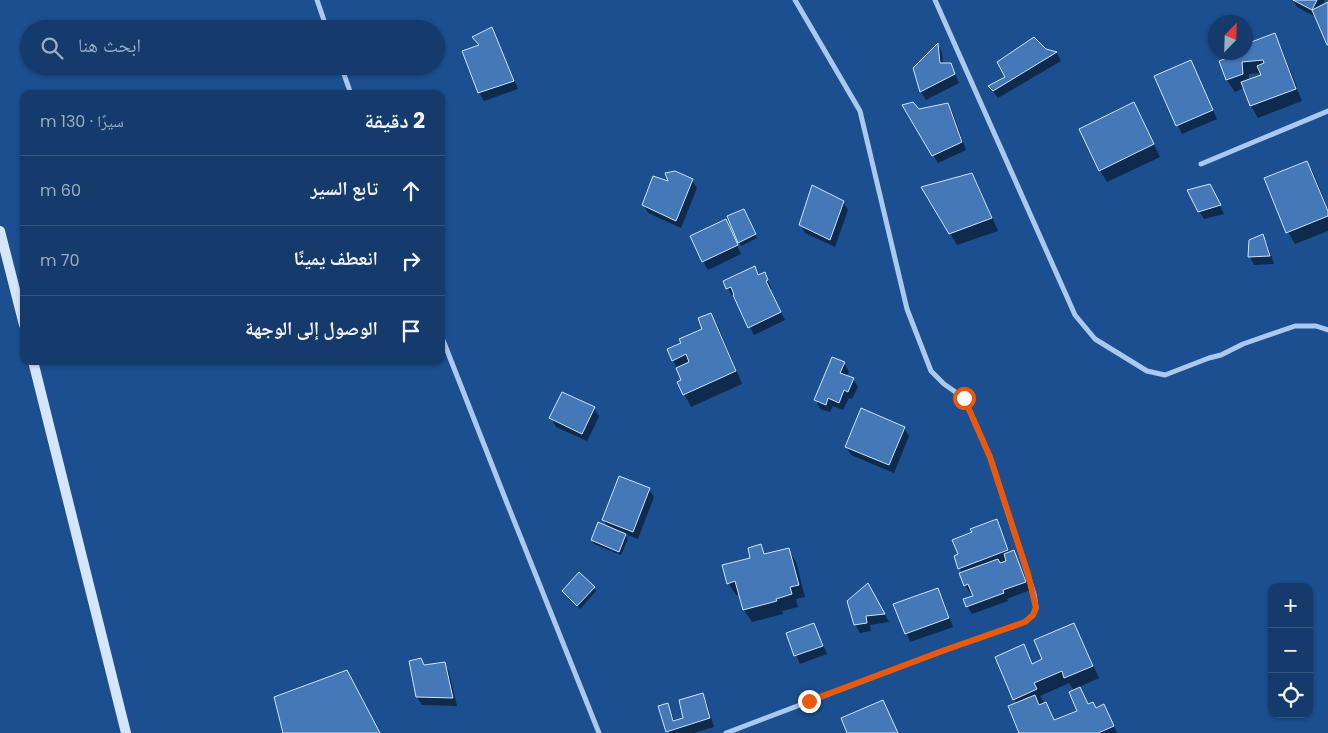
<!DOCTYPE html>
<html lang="ar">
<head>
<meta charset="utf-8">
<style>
  :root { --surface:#143b6b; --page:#1d4271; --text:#f1f3f6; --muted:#9dadc1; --line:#33557e }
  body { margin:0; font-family:Poppins,"Noto Naskh Arabic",sans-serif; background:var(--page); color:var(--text); direction:rtl }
  .controls { position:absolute; right:15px; bottom:15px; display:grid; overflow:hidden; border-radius:10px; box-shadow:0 1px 4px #0004 }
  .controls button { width:45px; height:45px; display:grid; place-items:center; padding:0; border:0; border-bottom:1px solid var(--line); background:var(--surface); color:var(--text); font:25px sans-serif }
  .compass { position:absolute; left:1208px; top:15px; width:45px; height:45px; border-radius:50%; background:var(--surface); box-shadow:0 1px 4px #0004; rotate:23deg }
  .stop { position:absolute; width:15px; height:15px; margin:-11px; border:4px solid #ea580c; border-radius:50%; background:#fff }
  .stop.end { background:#ea580c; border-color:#fff; box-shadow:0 1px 5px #0008 }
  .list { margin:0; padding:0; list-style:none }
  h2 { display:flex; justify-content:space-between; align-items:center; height:65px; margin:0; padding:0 20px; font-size:21px }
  h2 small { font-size:16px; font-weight:400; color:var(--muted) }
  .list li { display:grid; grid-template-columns:32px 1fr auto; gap:15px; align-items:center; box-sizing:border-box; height:70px; padding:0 20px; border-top:1px solid var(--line) }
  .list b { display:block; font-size:19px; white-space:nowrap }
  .list em { font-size:16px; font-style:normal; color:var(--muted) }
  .icon { flex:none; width:28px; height:28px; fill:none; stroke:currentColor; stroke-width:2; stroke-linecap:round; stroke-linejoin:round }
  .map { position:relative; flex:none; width:1328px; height:733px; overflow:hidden; direction:ltr }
  .search { position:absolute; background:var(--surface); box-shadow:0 1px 4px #0004; left:20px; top:20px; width:425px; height:55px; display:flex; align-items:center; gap:12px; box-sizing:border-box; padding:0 18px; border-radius:28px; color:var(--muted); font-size:19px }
  .panel { position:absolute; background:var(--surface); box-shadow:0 1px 4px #0004; left:20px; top:90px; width:425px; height:275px; border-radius:10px; direction:rtl }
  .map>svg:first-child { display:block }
  .shadow { fill:#0007; fill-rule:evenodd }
  .building { fill:#4478b7; stroke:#cfe3fa }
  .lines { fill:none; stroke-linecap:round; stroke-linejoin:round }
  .street { stroke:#a9c9ee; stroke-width:5 }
  .secondary { stroke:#d6e6fa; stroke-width:10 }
  .route { stroke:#ea580c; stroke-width:6 }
</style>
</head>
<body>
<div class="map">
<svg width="1328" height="733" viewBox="0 0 1328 733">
  <rect width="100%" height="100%" fill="#1b4f8f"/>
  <path class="shadow" d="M1293,0H1325L1322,7L1328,4V45L1316,17L1297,7Z
    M492,29L518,89L484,101L479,92V46L474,38Z
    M1274,34L1281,47L1297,87L1251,104L1244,88L1235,92L1227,80L1221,62L1246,52V45ZM1261,73L1262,75L1249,80V74Z
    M938,45L942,53L943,64H950L959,83L926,100L921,92L914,68Z
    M1045,51L1057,53L1061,61L998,98L995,94L990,87L1007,77Z
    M1191,62L1217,119L1182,134L1155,77Z
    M1297,89L1302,101L1258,118L1251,106Z
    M948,104L953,113L966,150L938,163L904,106L918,111Z
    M1134,104L1160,157L1107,182L1100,170Z
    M1307,162L1314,174L1328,209V231L1295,244L1288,232Z
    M972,174L979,187L998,231L957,245L923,187Z
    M692,180L697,188L681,228L648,213L644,205L670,183Z
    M1214,193L1224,214L1204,219L1199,211Z
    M843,202L848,210L835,247L805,233L800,224Z
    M745,214L757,238L741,246L739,242Z
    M730,229L741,254L708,270L703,261Z
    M1262,235L1267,243L1274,264L1254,265L1250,257Z
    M754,268L759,276L764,273L772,289L770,290L785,320L754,335L734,295L732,296L728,288Z
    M710,314L718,326L742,384L691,407L679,383L683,381L673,360L682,343L704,329Z
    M844,363L849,372L847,376L853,379L858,387L852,399L849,398L843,410L833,406L830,412L820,409L816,400Z
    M594,408L599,417L587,441L556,427L551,418Z
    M904,428L909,436L894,473L851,455L846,447Z
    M649,489L654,497L638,539L625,534L628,539L621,555L594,544L592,540L608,528L603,519Z
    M996,521L1010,553L1014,552L1018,560L1030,590L1007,599L1008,601L972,614L967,606L974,596L973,592L970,593L965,585L960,568Z
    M760,546L765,555L788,549L796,562L805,597L796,599L798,607L782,611L783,614L752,622L744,610L740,594L736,595L728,583L752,559Z
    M868,585L889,622L870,625L871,631L860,633L855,624Z
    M594,588L596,591L580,609L563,591Z
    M937,589L942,597L953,627L910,642L895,604Z
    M814,624L827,654L800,664L787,634Z
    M1074,625L1099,678L1079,687L1089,705L1096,709L1104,705L1117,733H1021L1017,704L1014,699L1024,646L1033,664L1044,660ZM1069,683L1074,691L1078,712L1055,721L1040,696Z
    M444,664L449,672L457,706L422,705L417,697Z
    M702,694L707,703L714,727L694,733H669L668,705L675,721L685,718Z"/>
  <path class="building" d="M1293,0H1317L1312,10Z
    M1328,2V45H1327L1312,10Z
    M492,27L514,81L478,93L462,51L479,45L472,37Z
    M1275,33L1296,89L1250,106L1241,82L1261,75L1257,66L1264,63L1263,60L1242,62L1243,74L1226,80L1219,61L1237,54L1236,52H1246V44Z
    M1034,37L1046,49L1057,52L993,91L988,86L1005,77L997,62Z
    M938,43L940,63H951L955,74L920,92L913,68Z
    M1191,60L1213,110L1176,126L1154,76Z
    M913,102L919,109L948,103L962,142L932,156L902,105Z
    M1134,102L1154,144L1099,171L1079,129Z
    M1307,161L1328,211V216L1286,233L1264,178Z
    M675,171L693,179L676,221L642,205L653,176L668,181L665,173Z
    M972,173L992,218L949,234L921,187Z
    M1210,184L1221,205L1198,212L1187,190Z
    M812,185L844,201L830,240L799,225Z
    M744,209L756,234L738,243L727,216Z
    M726,219L738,245L702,262L690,236Z
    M1263,234L1270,256L1248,257L1249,240Z
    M755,266L758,275L765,272L768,280L766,281L781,312L748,328L733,295H734L731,287L726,289L723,281Z
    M711,313L736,371L683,395L677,382L681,380L676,368L689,362L686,354L672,361L667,349L681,343L679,339L702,329L698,318Z
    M832,357L845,362L840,373L854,378L848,392L844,390L839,403L828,398L826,405L814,400Z
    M562,392L595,407L582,434L549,418Z
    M861,408L905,427L889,465L845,447Z
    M619,476L650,488L633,532L602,520Z
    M997,519L1008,550L958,569L954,556L958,554L952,540L972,532L970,529Z
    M598,522L626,534L619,552L591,540Z
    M761,544L764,554L789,548L799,585L790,587L792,594L776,599L777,601L743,610L735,581L727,584L722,565L750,558L748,548Z
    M1014,550L1026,582L1003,590L1004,593L966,607L963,599L973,596L968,584L964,586L959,573L998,559L1000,563L1006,561L1004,554Z
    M579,572L595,587L577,606L562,591Z
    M868,583L885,614L866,616L867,623L854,625L847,601Z
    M938,588L949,618L905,634L893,604Z
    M814,623L823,646L794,656L786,633Z
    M1074,623L1093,666L1064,678L1062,671L1034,683L1037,689L1013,700L995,657L1024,644L1032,664L1042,659L1034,640Z
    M421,658L424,665L445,662L453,698L416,697L409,661Z
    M347,670L380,733H283L274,697Z
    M1080,687L1088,704L1093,702L1096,708L1104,704L1114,726L1098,733H1019L1008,706L1035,695L1039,705L1046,702L1054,720L1077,711L1069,692Z
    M703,693L710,718L666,732L658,706L668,703L673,721L683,718L679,700Z
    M883,700L898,733H847L841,718Z"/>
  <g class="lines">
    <path class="street" d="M317,0L327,29
      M935,0L1075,315L1095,339L1147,371L1165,375L1209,358L1221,355L1243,344L1295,326H1316L1328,330
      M341,66L351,94
      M1201,164L1328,111
      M441,335L505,498L599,733
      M726,733L945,650L1025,622L1033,615L1036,607L1034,594L990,457L964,398L944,384L931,371L907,309L860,111L795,0"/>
    <path class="secondary" d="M0,231L24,325
      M33,361L126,733"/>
  </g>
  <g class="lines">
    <path class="route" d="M809,701L945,650L1025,622L1033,615L1036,608L1028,574L990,457L964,398"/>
  </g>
</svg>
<div class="controls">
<button>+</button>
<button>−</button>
<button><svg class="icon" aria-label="locate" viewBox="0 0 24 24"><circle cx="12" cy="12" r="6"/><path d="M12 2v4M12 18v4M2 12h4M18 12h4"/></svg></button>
</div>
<svg class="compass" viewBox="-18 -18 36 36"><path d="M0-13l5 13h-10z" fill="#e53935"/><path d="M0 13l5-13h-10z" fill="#9dadc1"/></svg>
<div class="stop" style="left:964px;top:398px"></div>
<div class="stop end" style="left:809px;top:701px"></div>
<div class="search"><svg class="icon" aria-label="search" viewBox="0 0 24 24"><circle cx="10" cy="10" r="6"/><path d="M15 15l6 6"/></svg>ابحث هنا</div>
<section class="panel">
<h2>2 دقيقة<small>سيرًا · 130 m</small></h2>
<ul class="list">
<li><svg class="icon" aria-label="ahead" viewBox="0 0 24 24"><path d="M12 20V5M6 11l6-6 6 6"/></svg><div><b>تابع السير</b></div><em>60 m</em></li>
<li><svg class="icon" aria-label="right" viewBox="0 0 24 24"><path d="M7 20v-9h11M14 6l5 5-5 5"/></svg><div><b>انعطف يمينًا</b></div><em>70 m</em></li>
<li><svg class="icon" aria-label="arrive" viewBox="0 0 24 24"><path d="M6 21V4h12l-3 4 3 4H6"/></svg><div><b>الوصول إلى الوجهة</b></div></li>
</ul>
</section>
</div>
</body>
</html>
